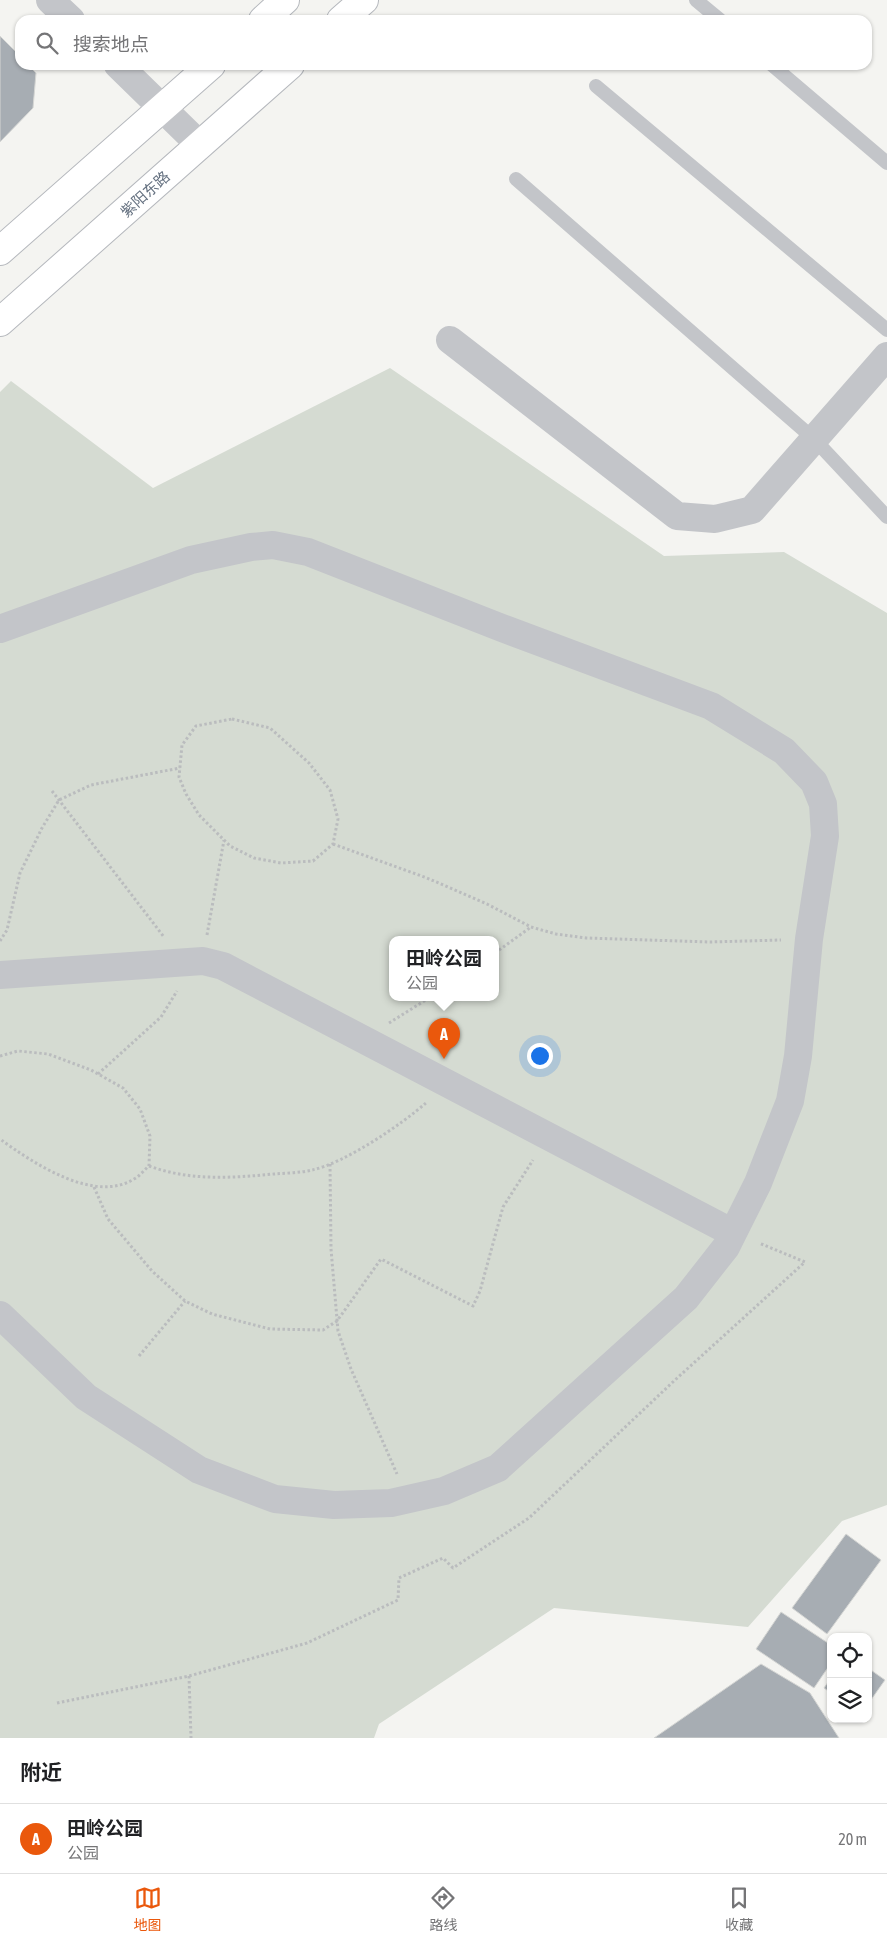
<!DOCTYPE html>
<html lang="zh">
<head>
<meta charset="utf-8">
<style>
  :root { --surface:#fff; --page:#f6f6f6; --text:#202124; --muted:#757577; --line:#e0e0e0; --accent:#ea580c }
  body { margin:0; font-family:"Asap Condensed","Noto Sans SC",sans-serif; background:var(--page); color:var(--text) }
  .controls { position:absolute; right:15px; bottom:15px; display:grid; overflow:hidden; border-radius:10px; box-shadow:0 1px 4px #0004 }
  .controls button { width:45px; height:45px; display:grid; place-items:center; padding:0; border:0; border-bottom:1px solid var(--line); background:var(--surface); color:var(--text); font:25px sans-serif }
  .you { position:absolute; left:539px; top:1055px; width:18px; height:18px; margin:-12px; border:4px solid #fff; border-radius:50%; background:#1a73e8; box-shadow:0 0 0 8px #1a73e833 }
  .badge { display:grid; place-items:center; width:32px; height:32px; border-radius:50%; background:var(--accent); color:#fff; font-size:16px; font-weight:700 }
  .pin { position:absolute; translate:-50% -41px; filter:drop-shadow(0 1px 2px #0008) }
  .pin::after { content:''; position:absolute; top:26px; width:18px; height:15px; background:inherit; clip-path:polygon(0 0,100% 0,50% 100%) }
  .popup { position:absolute; left:389px; top:936px; width:110px; height:65px; box-sizing:border-box; display:grid; place-content:center; border-radius:10px; background:var(--surface); filter:drop-shadow(0 1px 4px #0005); font-size:16px; white-space:nowrap; color:var(--muted) }
  .popup b { font-size:19px; color:var(--text) }
  .popup::after { content:''; position:absolute; left:50%; top:100%; margin-left:-10px; border:10px solid transparent; border-top-color:var(--surface) }
  .list { margin:0; padding:0; list-style:none }
  h2 { display:flex; justify-content:space-between; align-items:center; height:65px; margin:0; padding:0 20px; font-size:21px }
  h2 small { font-size:16px; font-weight:400; color:var(--muted) }
  .list li { display:grid; grid-template-columns:32px 1fr auto; gap:15px; align-items:center; box-sizing:border-box; height:70px; padding:0 20px; border-top:1px solid var(--line) }
  .list b { display:block; font-size:19px; white-space:nowrap }
  .list p { margin:0; font-size:16px; white-space:nowrap; color:var(--muted) }
  .list em { font-size:16px; font-style:normal; color:var(--muted) }
  .icon { flex:none; width:28px; height:28px; fill:none; stroke:currentColor; stroke-width:2; stroke-linecap:round; stroke-linejoin:round }
  .map { position:relative; flex:none; width:887px; height:1738px; overflow:hidden }
  .search { position:absolute; background:var(--surface); box-shadow:0 1px 4px #0004; left:15px; right:15px; top:15px; height:55px; display:flex; align-items:center; gap:12px; box-sizing:border-box; padding:0 18px; border-radius:15px; color:var(--muted); font-size:19px }
  .sheet { height:135px; background:var(--surface) }
  nav { display:flex; justify-content:space-around; align-items:center; box-sizing:border-box; height:70px; border-top:1px solid var(--line); background:var(--surface); font-size:14px; color:var(--muted) }
  nav a { display:grid; justify-items:center; gap:2px }
  nav .on { color:var(--accent) }
  .map>svg:first-child { display:block }
  .green { fill:#d5dbd2; fill-rule:evenodd }
  .building { fill:#a7adb3; stroke:#d5d6d4 }
  .lines { fill:none; stroke-linecap:round; stroke-linejoin:round }
  .secondary-casing { stroke:#b5b8bd; stroke-width:30 }
  .path { stroke:#babcbe; stroke-width:3; stroke-dasharray:2.5 2.5; stroke-linecap:butt }
  .service { stroke:#c3c5c9; stroke-width:14 }
  .minor { stroke:#c3c5c9; stroke-width:28 }
  .tertiary { stroke:#c3c5c9; stroke-width:28 }
  .secondary { stroke:#fff; stroke-width:28 }
  .labels { text-anchor:middle; dominant-baseline:central; stroke-width:5; stroke-linejoin:round; paint-order:stroke }
  .street-label { font-size:15px; fill:#657180; stroke:#fff }
</style>
</head>
<body>
<div class="map">
<svg width="887" height="1738" viewBox="0 0 887 1738">
  <rect width="100%" height="100%" fill="#f4f4f1"/>
  <path class="green" d="M390,368L664,556L784,552L887,613V1505L842,1521L748,1627L554,1608L379,1724L374,1738H0V392L11,381L153,488ZM393,940H495V998H393Z"/>
  <path class="building" d="M0,36L20,56V65H28L36,73L33,108L0,142Z
    M846,1534L881,1560L827,1634L792,1608Z
    M781,1612L831,1645V1663L814,1688L756,1649Z
    M761,1664L810,1693L839,1738H654Z
    M868,1668L885,1680L868,1704Z
    M831,1678V1693L824,1688Z"/>
  <g class="lines">
    <defs>
      <path id="secondary" d="M263,20L285,0
        M341,20L364,0
        M0,251L211,65
        M0,322L290,65"/>
    </defs>
    <use href="#secondary" class="secondary-casing"/>
    <path class="path" d="M232,719L270,728L309,763L330,790L338,819L333,844L313,861L281,863L254,858L230,846L199,815L186,794L179,777L182,745L196,726Z
      M52,791L164,937
      M333,844L427,878L487,904L531,927L556,934L586,938L710,942L781,940
      M207,935L224,840
      M0,941L7,930L20,873L42,828L59,800L91,785L180,768
      M495,953L531,927
      M389,1023L429,998
      M0,1056L18,1051L48,1054L91,1070L123,1088L140,1109L150,1136L149,1166C144,1170 140,1176 134,1179C94,1204 33,1163 0,1139
      M98,1074L161,1017L177,991
      M330,1164L331,1249L338,1331L351,1369L397,1474
      M149,1166C190,1181 231,1178 274,1174C286,1173 300,1173 312,1170C345,1163 401,1125 427,1102
      M94,1187L108,1219L152,1271L185,1301L212,1314L270,1329L323,1330L337,1321L381,1259L473,1306L480,1291L503,1207L533,1160
      M139,1356L185,1301
      M189,1676L191,1738
      M57,1703L189,1676L307,1643L398,1600L399,1578L443,1558L453,1568L529,1518L675,1380L805,1262L759,1243"/>
    <path class="service" d="M696,0L720,20
      M772,65L887,163
      M596,86L887,330
      M516,179L814,439L887,517"/>
    <path class="minor" d="M450,340L677,516L715,519L752,510L887,356
      M0,629L191,560L251,547L273,545L308,552L502,628L711,706L784,751L814,782L823,804L825,836L809,939L798,1056L790,1101L758,1183L726,1247L686,1298L498,1468L444,1491L391,1503L334,1505L275,1499L199,1470L86,1397L0,1315
      M0,975L203,961L223,966L733,1233"/>
    <path class="tertiary" d="M50,0L71,20
      M118,65L200,145"/>
    <use href="#secondary" class="secondary"/>
  </g>
  <g class="labels">
    <g class="street-label">
      <text transform="translate(145 194) rotate(-42)">紫阳东路</text>
    </g>
  </g>
</svg>
<div class="controls">
<button><svg class="icon" aria-label="locate" viewBox="0 0 24 24"><circle cx="12" cy="12" r="6"/><path d="M12 2v4M12 18v4M2 12h4M18 12h4"/></svg></button>
<button><svg class="icon" aria-label="layers" viewBox="0 0 24 24"><path d="M12 4l9 5-9 5-9-5zM3 14l9 5 9-5"/></svg></button>
</div>
<div class="you"></div>
<div class="pin badge" style="left:444px;top:1059px">A</div>
<div class="popup"><b>田岭公园</b>公园</div>
<div class="search"><svg class="icon" aria-label="search" viewBox="0 0 24 24"><circle cx="10" cy="10" r="6"/><path d="M15 15l6 6"/></svg>搜索地点</div>
</div>
<section class="sheet">
<h2>附近<small></small></h2>
<ul class="list">
<li><span class="badge">A</span><div><b>田岭公园</b><p>公园</p></div><em>20 m</em></li>
</ul>
</section>
<nav>
<a class="on"><svg class="icon" aria-label="map" viewBox="0 0 24 24"><path d="M3 6l6-2 6 2 6-2v14l-6 2-6-2-6 2zM9 4v14M15 6v14"/></svg>地图</a>
<a><svg class="icon" aria-label="directions" viewBox="0 0 24 24"><path d="M12 3l9 9-9 9-9-9zM9 14v-3h6M13 9l2 2-2 2"/></svg>路线</a>
<a><svg class="icon" aria-label="saved" viewBox="0 0 24 24"><path d="M7 4h10v16l-5-4-5 4z"/></svg>收藏</a>
</nav>
</body>
</html>
